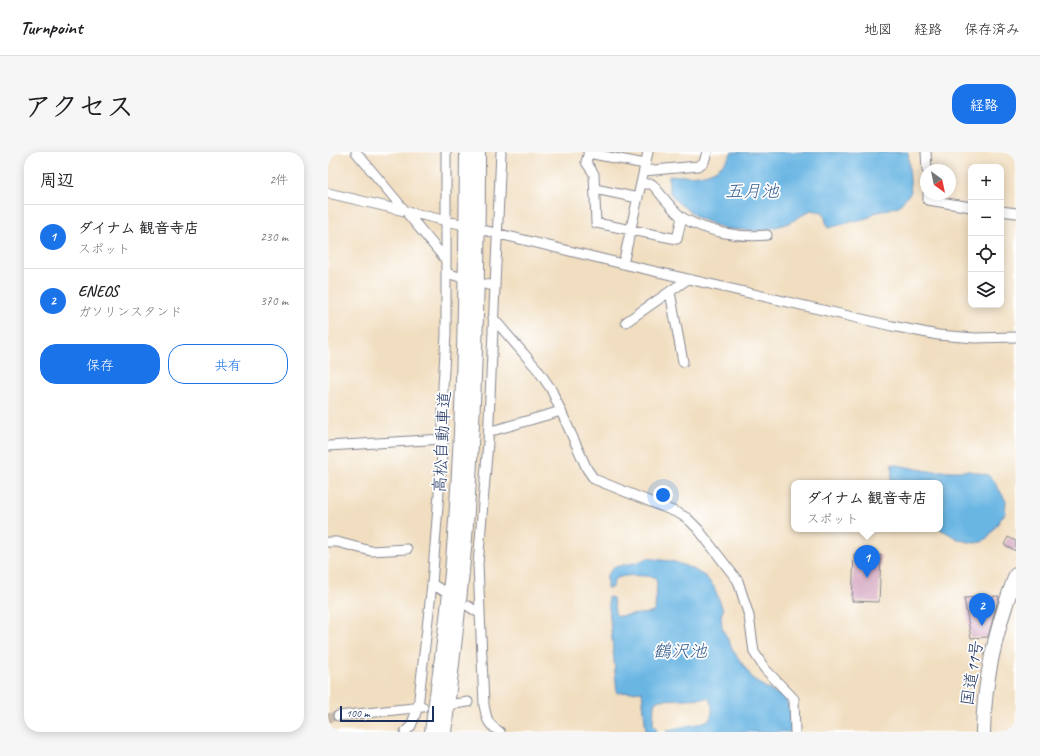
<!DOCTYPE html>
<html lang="ja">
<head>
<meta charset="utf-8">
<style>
  :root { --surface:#fff; --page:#f6f6f6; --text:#202124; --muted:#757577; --line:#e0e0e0; --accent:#1a73e8 }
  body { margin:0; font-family:Caveat,"Klee One",sans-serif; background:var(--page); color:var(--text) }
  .controls { position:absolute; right:12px; top:12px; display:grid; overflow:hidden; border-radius:8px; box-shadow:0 2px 10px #0003 }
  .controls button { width:36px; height:36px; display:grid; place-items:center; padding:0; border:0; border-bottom:1px solid var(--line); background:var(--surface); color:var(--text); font:20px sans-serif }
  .compass { position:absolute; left:592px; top:12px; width:36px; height:36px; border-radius:50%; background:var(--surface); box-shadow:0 2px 10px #0003; rotate:147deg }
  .scale { position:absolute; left:12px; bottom:10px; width:94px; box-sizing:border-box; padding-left:4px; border:2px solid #1b2f5e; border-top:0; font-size:11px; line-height:14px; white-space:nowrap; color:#1b2f5e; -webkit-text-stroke:3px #fff; paint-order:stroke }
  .you { position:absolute; left:335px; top:343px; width:14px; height:14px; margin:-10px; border:3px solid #fff; border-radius:50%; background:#1a73e8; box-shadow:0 0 0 6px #1a73e833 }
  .badge { display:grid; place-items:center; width:26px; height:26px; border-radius:50%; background:var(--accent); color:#fff; font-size:13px; font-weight:700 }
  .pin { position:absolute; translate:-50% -33px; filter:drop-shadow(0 1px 2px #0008) }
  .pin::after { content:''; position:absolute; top:21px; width:14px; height:12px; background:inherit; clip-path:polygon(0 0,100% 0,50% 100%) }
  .popup { position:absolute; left:463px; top:328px; width:152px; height:52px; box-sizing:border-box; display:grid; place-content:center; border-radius:8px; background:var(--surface); filter:drop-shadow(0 1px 3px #0005); font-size:13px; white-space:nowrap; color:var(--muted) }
  .popup b { font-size:15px; color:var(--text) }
  .popup::after { content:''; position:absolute; left:50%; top:100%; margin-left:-8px; border:8px solid transparent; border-top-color:var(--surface) }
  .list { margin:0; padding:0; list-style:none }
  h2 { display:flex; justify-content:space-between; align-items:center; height:52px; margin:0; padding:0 16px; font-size:17px }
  h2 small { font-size:13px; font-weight:400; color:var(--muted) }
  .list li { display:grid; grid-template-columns:26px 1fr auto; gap:12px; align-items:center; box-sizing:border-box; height:64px; padding:0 16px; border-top:1px solid var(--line) }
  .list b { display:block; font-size:15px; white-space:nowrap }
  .list p { margin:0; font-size:13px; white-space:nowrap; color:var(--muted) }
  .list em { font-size:13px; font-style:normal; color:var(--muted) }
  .actions { display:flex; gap:8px; padding:12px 16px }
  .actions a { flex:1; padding:9px 0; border:1px solid var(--accent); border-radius:16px; text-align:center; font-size:14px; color:var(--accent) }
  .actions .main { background:var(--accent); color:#fff }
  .icon { flex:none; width:22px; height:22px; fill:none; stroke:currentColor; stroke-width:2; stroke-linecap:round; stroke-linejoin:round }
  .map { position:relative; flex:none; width:688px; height:580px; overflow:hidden; border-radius:16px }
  header { display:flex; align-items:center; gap:24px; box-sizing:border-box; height:56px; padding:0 20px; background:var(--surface); border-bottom:1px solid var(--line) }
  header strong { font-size:19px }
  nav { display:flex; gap:22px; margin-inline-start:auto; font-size:14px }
  .intro { display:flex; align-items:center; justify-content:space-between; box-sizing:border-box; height:96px; padding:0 24px }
  h1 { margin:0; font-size:28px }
  .button { padding:10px 18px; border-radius:16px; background:var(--accent); color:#fff; font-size:14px; font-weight:700 }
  main { display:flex; gap:24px; padding:0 24px }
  aside { flex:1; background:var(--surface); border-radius:16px; box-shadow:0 2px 10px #0003 }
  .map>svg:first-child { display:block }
  .water { fill:#6ab6e3; stroke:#4272a0 }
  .building { fill:#d4a5c0 }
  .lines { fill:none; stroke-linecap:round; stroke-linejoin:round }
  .minor-tunnel { stroke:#c6bbac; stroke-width:9; stroke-dasharray:9 4.5; stroke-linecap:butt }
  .minor-casing { stroke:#86868f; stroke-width:11 }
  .highway-casing { stroke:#86868f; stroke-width:16 }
  .minor { stroke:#fff; stroke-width:9 }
  .highway { stroke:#fff; stroke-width:14 }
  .labels { text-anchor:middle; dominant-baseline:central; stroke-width:3.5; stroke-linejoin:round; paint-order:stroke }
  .street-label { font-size:17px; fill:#1b2f5e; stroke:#fff }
  .water-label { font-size:18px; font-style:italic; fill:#375e8d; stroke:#fff }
</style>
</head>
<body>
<header>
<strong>Turnpoint</strong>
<nav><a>地図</a><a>経路</a><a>保存済み</a></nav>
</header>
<div class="intro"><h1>アクセス</h1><a class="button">経路</a></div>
<main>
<aside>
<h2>周辺<small>2件</small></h2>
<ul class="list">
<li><span class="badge">1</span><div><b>ダイナム 観音寺店</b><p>スポット</p></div><em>230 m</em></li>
<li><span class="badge">2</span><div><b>ENEOS</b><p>ガソリンスタンド</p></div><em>370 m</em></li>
</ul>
<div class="actions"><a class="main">保存</a><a>共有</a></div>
</aside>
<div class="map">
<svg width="688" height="580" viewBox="0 0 688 580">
  <rect width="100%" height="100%" fill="#fff"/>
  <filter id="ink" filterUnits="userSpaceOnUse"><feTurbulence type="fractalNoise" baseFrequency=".025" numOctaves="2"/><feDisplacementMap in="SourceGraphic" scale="8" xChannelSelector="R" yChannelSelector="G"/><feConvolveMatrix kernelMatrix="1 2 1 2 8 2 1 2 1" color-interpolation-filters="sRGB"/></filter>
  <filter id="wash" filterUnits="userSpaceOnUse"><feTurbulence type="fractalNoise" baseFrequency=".012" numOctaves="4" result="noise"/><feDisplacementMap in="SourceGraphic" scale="16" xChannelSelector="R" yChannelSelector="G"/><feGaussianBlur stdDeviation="0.9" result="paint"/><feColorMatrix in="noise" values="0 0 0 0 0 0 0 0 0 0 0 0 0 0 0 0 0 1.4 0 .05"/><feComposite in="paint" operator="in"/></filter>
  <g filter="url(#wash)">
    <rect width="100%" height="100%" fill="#f1dec0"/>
    <path class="water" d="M404,0H580L583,40L571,54L546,61L542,65L500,76L495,60L483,58L461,71L434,79L397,77L370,66L348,49L341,39V24C369,23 388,27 404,0Z
      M564,312L600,319H642L660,323L666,329L678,349L677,361L661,384L654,390L646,391L632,388L612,377V331H563Z
      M319,406L347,410L365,417L378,425L386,435L395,458L393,464L394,476L406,500L425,527L441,538L456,545L462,557L464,580H339V579C353,573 368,575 382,567C385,559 385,554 381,546L331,548L326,551L325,572L329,578L328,580H318L314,539L289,541L280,445L285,446L287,461L290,464L323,461L327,458L329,431L327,425C317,424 294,421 286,428L285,434L283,436H279V423L286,415L311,410Z"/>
    <g id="blocks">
      <path class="building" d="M680,385L688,389V399L676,393Z
        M526,402L553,403L551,450L524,449Z
        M671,444L660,485L643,486L636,446Z"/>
    </g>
  </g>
  <g filter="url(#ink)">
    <use href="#blocks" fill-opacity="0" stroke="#86868f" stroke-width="1"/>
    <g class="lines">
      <path class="minor-tunnel" d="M0,566L10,564"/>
      <defs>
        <path id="minor" d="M28,0L118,108
          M261,0L258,10L266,22L268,71L349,87L354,65
          M598,0L599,18
          M260,1L317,12
          M316,19L370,14L376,10L379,0
          M313,32H324C331,40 347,61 355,66C380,80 411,86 439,83
          M267,37L310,46
          M0,41L132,72
          M600,42V48L643,55
          M673,59L688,61
          M155,78L295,112L564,174L610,183L647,186L688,185
          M295,112L320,0
          M118,121L132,125
          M156,132L167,134
          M342,140L355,210
          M165,166L210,218L223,237L259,317L266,327L350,361L359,366L370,377L410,429L421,464L426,500L437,517L466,547L467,580
          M298,170L360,127
          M161,278H167L233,259
          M0,294L115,287
          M0,390H9L43,399L79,397
          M104,432L114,438
          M140,454L151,461
          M126,552L140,550
          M10,564L95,555
          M77,580L83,574L90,555L104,432L115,289V235L118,182V0
          M172,580C159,572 159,568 156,553L150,413L160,290L173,0"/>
        <path id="highway" d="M104,580C111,527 119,474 124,421C136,281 138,140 139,0
          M116,580C124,511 133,442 138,372C147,249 150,124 150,0
          M655,580C656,526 669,473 688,423"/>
      </defs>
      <use href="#minor" class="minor-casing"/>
      <use href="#highway" class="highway-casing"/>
      <use href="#minor" class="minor"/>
      <use href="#highway" class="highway"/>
    </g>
  </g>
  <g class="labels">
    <g class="street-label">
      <text transform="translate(114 290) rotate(-87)">高松自動車道</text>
      <text transform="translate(644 521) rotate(-81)">国道11号</text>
    </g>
    <g class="water-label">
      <text x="424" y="39">五月池</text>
      <text x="352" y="499">鶴沢池</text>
    </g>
  </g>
</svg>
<div class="controls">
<button>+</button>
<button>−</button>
<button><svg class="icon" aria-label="locate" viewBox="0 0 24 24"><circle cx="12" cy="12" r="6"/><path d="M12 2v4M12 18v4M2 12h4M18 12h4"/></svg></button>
<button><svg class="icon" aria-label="layers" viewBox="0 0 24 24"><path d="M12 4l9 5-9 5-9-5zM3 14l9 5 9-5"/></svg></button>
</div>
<svg class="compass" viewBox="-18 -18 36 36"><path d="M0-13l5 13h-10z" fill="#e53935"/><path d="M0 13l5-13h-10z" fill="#757577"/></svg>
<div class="scale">100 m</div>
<div class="you"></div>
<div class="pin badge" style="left:539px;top:426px">1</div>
<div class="popup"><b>ダイナム 観音寺店</b>スポット</div>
<div class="pin badge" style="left:654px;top:474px">2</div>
</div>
</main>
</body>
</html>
